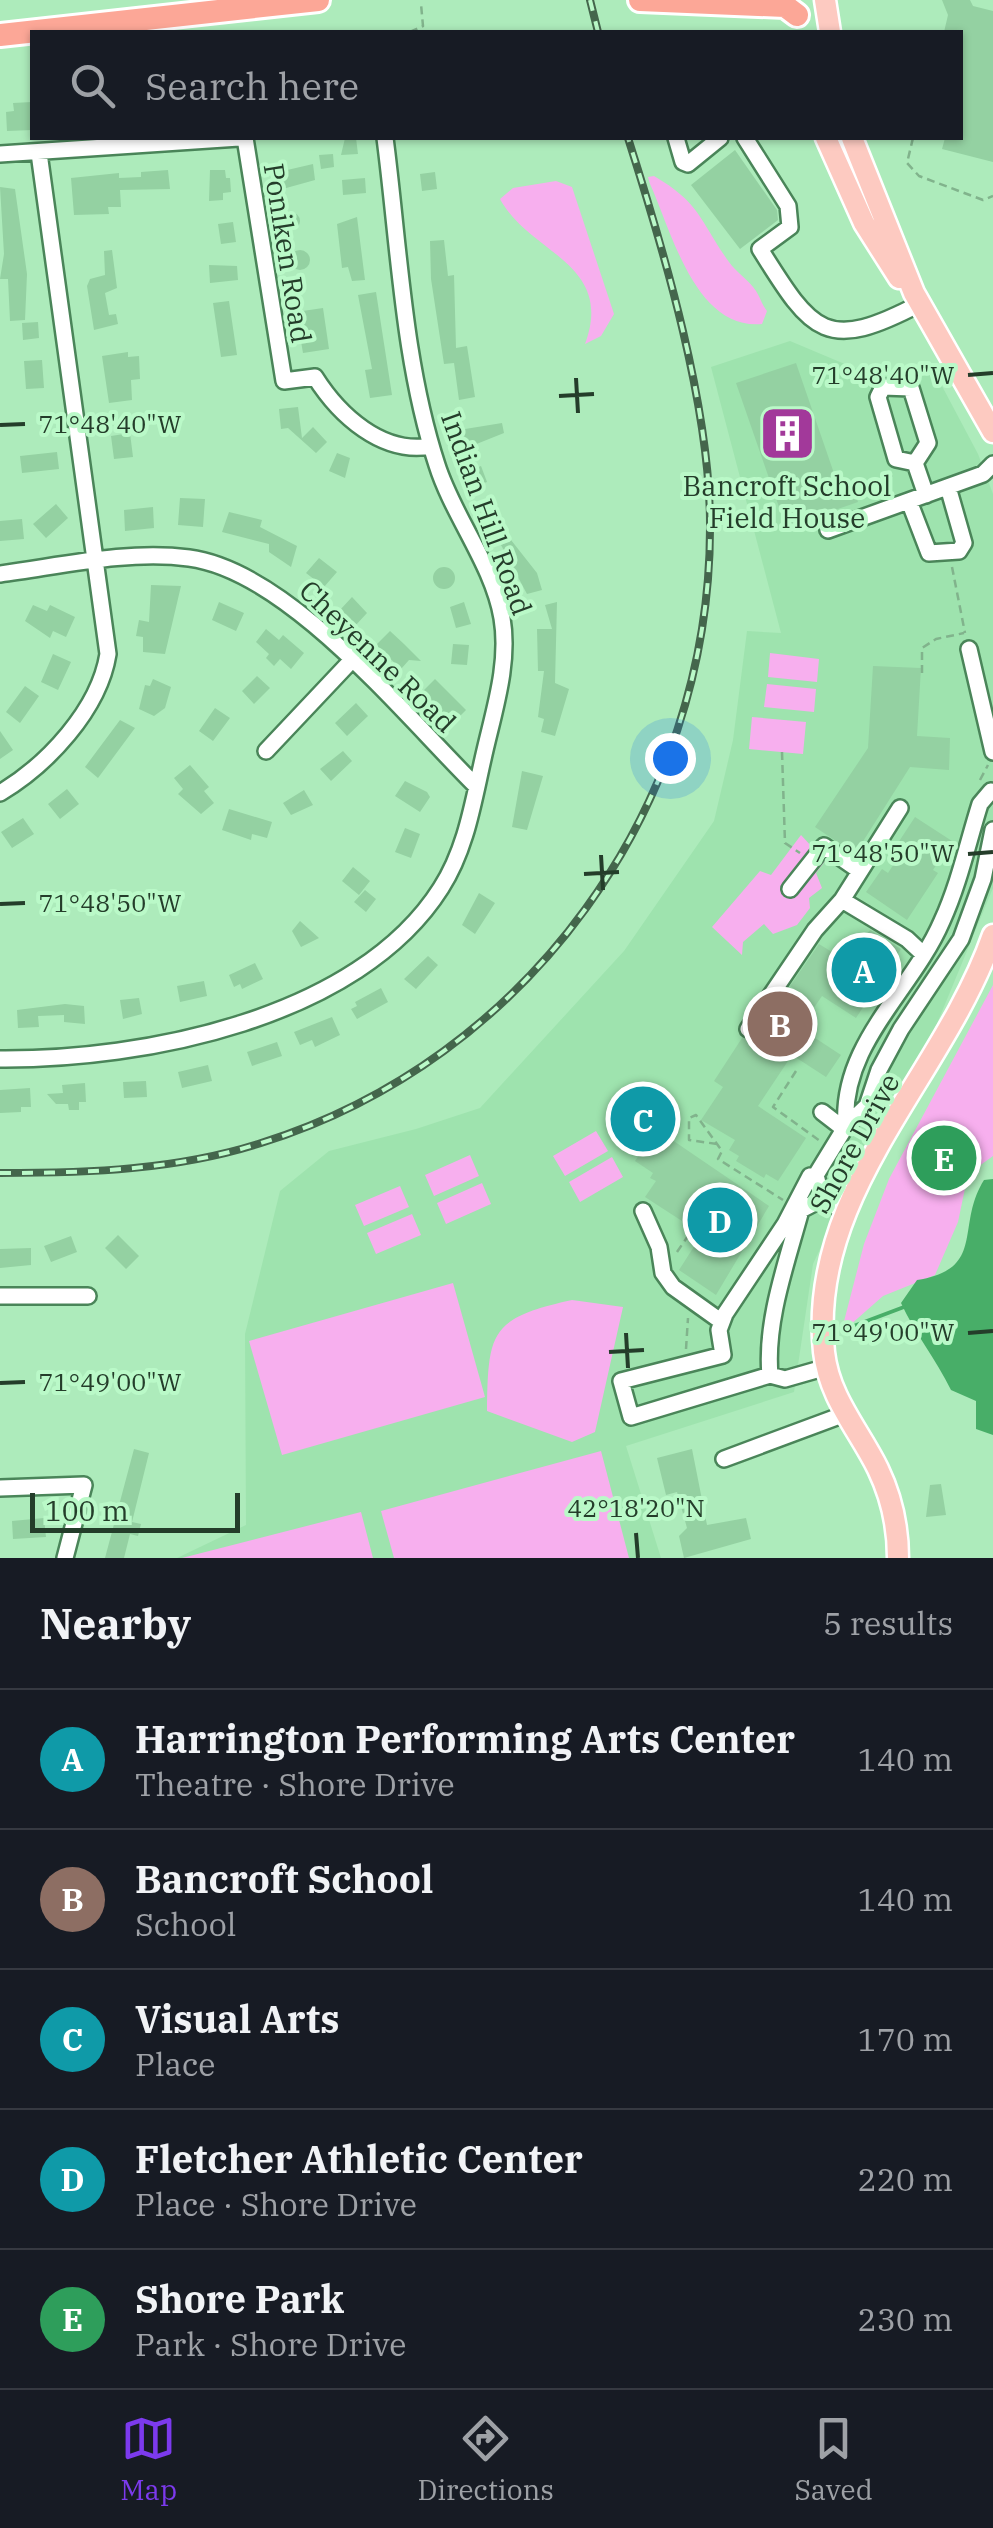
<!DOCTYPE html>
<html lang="en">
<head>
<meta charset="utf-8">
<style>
  :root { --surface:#171b24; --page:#242831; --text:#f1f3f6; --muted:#9ea1a6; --line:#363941; --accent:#7c3aed }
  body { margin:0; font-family:"IBM Plex Serif",serif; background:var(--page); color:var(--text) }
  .scale { position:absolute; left:30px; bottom:25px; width:210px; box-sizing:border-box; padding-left:10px; border:5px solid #243d2a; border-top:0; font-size:28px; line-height:35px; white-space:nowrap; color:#243d2a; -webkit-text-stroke:8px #baf9c8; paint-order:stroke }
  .you { position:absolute; left:670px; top:758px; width:35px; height:35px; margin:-25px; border:8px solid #fff; border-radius:50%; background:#1a73e8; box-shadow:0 0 0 15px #1a73e833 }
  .badge { display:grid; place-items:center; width:65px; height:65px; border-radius:50%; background:var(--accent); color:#fff; font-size:32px; font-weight:700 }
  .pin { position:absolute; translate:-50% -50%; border:5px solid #fff; box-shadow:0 2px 10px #0006 }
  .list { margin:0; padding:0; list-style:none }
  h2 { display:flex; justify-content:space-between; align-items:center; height:130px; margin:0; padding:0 40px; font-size:42px }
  h2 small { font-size:32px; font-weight:400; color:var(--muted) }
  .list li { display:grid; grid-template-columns:65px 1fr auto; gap:30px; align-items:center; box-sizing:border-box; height:140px; padding:0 40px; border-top:2px solid var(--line) }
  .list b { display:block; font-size:38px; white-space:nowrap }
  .list p { margin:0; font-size:32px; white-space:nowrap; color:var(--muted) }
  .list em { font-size:32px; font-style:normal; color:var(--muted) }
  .icon { flex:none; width:55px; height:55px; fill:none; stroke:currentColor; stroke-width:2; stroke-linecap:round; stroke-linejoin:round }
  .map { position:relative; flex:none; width:993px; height:1558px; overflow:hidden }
  .search { position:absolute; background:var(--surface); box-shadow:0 2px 8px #0004; left:30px; right:30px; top:30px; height:110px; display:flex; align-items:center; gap:25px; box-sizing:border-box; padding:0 35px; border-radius:0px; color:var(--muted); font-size:38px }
  .sheet { height:830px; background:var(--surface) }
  nav { display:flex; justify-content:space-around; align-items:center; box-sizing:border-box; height:140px; border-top:2px solid var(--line); background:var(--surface); font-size:28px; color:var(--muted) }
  nav a { display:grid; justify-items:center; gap:5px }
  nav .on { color:var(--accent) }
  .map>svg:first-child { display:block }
  .built { fill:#9ee3ae }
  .green { fill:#f7afee }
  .water { fill:#48ae68 }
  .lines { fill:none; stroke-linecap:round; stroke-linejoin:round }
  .stream { stroke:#48ae68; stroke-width:4 }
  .building { fill:#94d1a2 }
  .minor-casing { stroke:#4a8559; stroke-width:20 }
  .major-casing { stroke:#fff; stroke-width:25 }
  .highway-casing { stroke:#fff; stroke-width:28 }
  .path { stroke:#81b38c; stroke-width:2.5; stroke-dasharray:8 5; stroke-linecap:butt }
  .minor { stroke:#fff; stroke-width:15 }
  .major { stroke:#fdcac1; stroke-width:20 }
  .highway { stroke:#fca797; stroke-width:22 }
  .rail-casing { stroke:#44664c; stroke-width:8 }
  .rail { stroke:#baf9c8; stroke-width:4; stroke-dasharray:11; stroke-linecap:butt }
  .ticks { fill:none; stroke:#243d2a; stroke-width:4 }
  .labels { text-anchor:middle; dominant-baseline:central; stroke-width:8; stroke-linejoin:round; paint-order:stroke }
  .street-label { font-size:28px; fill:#243d2a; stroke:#baf9c8 }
  .poi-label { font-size:28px; fill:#243d2a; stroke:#baf9c8 }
  .ticks-label { font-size:25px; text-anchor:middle; fill:#243d2a; stroke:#baf9c8; stroke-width:8; stroke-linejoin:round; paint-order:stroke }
</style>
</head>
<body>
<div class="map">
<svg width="993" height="1558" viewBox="0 0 993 1558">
  <rect width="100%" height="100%" fill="#adebbb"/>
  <path class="built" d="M790,341L859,370L934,371L978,454L993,494V888L936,1026L873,1135L813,1264L794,1392L626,1446L661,1558H177L246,1525L245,1334L280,1191L329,1151L416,1129L480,1108L624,951L714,821L733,740L747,631L781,633L711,367Z"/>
  <path class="green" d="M654,176C702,204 700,222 729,262C736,272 749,280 756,291C760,297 762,305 767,311L762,324C695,330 672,232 650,184L648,177Z
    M556,181L572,187L614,314L601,336L585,344C615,263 530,254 500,199L513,188Z
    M770,653L819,659L817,682L768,677Z
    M767,684L816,689L814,712L764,707Z
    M752,717L806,722L803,754L749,749Z
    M801,835L825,861L816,873L822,888L809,898L810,908L797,925L773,934L764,924L743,942L742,955L712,927L760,871L771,875Z
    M993,985V1156L968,1174L958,1222L935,1275L883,1296L841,1333L864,1244L889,1179Z
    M596,1131L608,1151L565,1176L553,1156Z
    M470,1155L479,1176L434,1196L425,1175Z
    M612,1157L623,1177L580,1202L569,1182Z
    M482,1183L491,1204L446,1224L437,1203Z
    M400,1186L409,1207L364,1226L355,1205Z
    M412,1214L421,1235L376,1254L367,1233Z
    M453,1283L485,1397L282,1455L249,1341Z
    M572,1300L623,1307L595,1432L572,1442L487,1411C488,1332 490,1318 572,1300Z
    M601,1451L629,1558H394L381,1511Z
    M361,1512L373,1558H182Z"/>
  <path class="water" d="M993,1179V1435L976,1429V1401L951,1390C936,1359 915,1334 901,1303L917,1280C987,1269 955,1226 984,1180Z"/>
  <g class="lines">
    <path class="stream" d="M843,1330L904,1307"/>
  </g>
  <path class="building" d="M942,0H970L973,6L993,11V162L942,149L945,138H960V32H944L948,15Z
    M32,102V130L7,131L6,112L14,111L13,103Z
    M345,138H356L358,154L341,155Z
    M735,150L777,210L778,220L740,249L691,185Z
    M333,154L334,167L321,169L319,155Z
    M313,164L315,180L279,190L277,177L283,171Z
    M168,170L170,189L120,190L121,207H108L109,214L74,215L71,178L119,173V178L141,177V172Z
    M210,170H225L226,178H230L231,192L223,193V200L209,201Z
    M435,172L437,189L422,191L420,174Z
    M365,178L366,193L343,195L342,180Z
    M0,187L15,189L27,274L25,320L10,321L8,279H0L4,254Z
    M282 221a9 9 0 1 1 18 0a9 9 0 1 1-18 0Z
    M357,217L365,280L352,281L348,267L342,268L337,224Z
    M233,222L236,242L221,244L218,224Z
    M444,240L448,276L454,275L456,348L467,346L475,397L459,400L454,363L444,364L431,279L430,241Z
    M112,250L117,288L105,293L109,315L116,314L118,324L94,330L87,286L90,279L105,275L104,251Z
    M290 260a10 10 0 1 1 20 0a10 10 0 1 1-20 0Z
    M209,265L237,266L238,280L210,283Z
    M376,292L392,395L370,398L365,370L372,369L358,295Z
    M229,301L237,355L221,357L213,303Z
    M323,308L329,349L303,353L296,312Z
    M38,322L39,338L23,340L22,323Z
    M128,352V357L139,356L140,379L131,380L132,400L109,403L102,356Z
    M42,360L44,388L26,389L24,361Z
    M796,363L837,482L849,478L858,502L786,527L736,383Z
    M298,407L302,438L313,427L327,442L316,453L288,428L281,429L279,409Z
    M502,423L504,433L464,449L459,430Z
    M130,433L133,457L114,459L111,436Z
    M57,452L59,469L22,473L20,456Z
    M337,453L350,458L345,478L329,471Z
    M481,466L487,482L475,486L469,471Z
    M180,498L205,499L203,527L178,525Z
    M56,504L68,518L46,538L33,524Z
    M153,507L154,528L125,531L124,510Z
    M229,512L262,520L260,527L297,546L291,567L269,552V544L222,532Z
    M22,519L24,539L0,541V521Z
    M511,540L537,573L542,590L527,594L501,545Z
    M319,558L337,572L324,587L306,573Z
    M433 578a11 11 0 1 1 22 0a11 11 0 1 1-22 0Z
    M151,585L181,586L165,654L143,652V637L136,636L139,620L149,622Z
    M352,597L367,613L355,626L340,610Z
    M219,602L244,613L236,631L212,620Z
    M464,602L471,624L456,628L450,607Z
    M557,602L555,683L569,689L555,736L541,732L544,719L538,717L544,671H538L537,629H552L545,605Z
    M33,605L47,611L50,605L75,617L66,637L53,631L50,638L25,621Z
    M266,629L279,640L283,635L304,653L291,669L280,659L274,666L266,658L269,654L256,642Z
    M390,631L404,644L421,661L409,660L401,669L376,645Z
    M453,644L469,645L467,665L451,664Z
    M53,654L71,662L58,690L41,682Z
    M873,666L921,668L917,736L950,738L949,770L910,767L855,854L815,827L868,748Z
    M257,676L270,688L254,704L242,691Z
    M153,679L171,687L165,708L154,716L139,709L145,685L150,686Z
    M435,679L466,710L453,723L422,692Z
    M25,686L39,696L20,723L6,712Z
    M356,703L368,716L347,736L335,723Z
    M215,708L230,718L213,741L199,731Z
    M120,720L135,728L98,778L85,767Z
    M0,731L13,750L0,759Z
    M343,751L352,761L331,781L320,769Z
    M190,765L209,787L204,791L214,803L201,814L178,794L183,789L174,778Z
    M522,771L543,776L527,830L512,827Z
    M405,781L427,792L430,797L420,812L395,796Z
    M67,789L79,804L60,819L48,804Z
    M304,790L313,805L291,815L283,803Z
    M229,809L272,822L267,838L252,834L251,840L222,830Z
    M915,817L952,841L933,870L938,873L907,920L866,892L882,869L888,873L901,853L894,849Z
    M23,818L34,834L12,848L1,832Z
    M405,828L420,834L411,858L395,852Z
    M353,867L370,881L359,895L342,881Z
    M365,890L376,899L366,912L354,902Z
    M479,893L495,903L475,934L462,925Z
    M300,921L319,938L301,947L292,931Z
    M870,930L901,949L856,1018L822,996L800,1028L841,1055L826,1077L792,1055L758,1106L806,1138L778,1181L766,1174L764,1178L736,1161L739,1156L729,1150L735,1140L701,1120L723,1087L714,1081L742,1038L754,1039L774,1011L786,1020L803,995L790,986L819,944L845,960Z
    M428,956L438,965L416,989L404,979Z
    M255,963L263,979L242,989L240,984L234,987L229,975Z
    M204,981L207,996L180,1002L177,986Z
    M381,988L388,1002L357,1019L351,1009L357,1006L355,1002Z
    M139,998L142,1014L123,1019L120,1000Z
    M65,1004L84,1006L85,1024L64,1022V1015L38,1016L39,1027L18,1028L17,1010Z
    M332,1017L340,1035L315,1047L312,1040L300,1045L294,1032Z
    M277,1042L282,1056L252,1066L247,1052Z
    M208,1065L212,1081L182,1088L178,1072Z
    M146,1081L147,1097L124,1098L123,1082Z
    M85,1083L86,1102H79V1110H69L68,1104H56L47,1094L63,1093L62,1085Z
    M30,1088L31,1107H21V1112L0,1113V1090Z
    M638,1098L665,1116L656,1129L769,1206L716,1295L679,1270L702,1234L645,1197L656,1181L650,1178L653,1173L635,1161L649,1140L622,1122Z
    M118,1235L139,1256L126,1269L105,1248Z
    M71,1236L77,1252L51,1262L44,1246Z
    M31,1248V1265L0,1268V1249Z
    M134,1449L149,1453L132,1522L141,1524L138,1536L130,1534L124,1558H105Z
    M692,1449L707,1525L746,1518L751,1539L684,1558L679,1536L687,1528L677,1492L666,1495L657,1458Z
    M941,1484L946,1515L926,1517L930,1485Z
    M44,1518L46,1537L13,1539L12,1521Z"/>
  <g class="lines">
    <defs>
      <path id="minor" d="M245,138L284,381L315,377C339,415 382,455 431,446
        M676,138L683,162L688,164L720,138
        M745,138L788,206L790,227L760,249C813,334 826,353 921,303
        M0,154L239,138
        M915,463L928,443L911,388L883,387L878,397L896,459L915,463L926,495
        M909,501L929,553L959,551L964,543L948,487
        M828,530L983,474L993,464
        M0,574C61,566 127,550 189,558C289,571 405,716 476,786
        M969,649L993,752
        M266,751L350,662
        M0,793C47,765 99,710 108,654L39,153
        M900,808L842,900L907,939L923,954
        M790,889L824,846L860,871
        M748,1029L815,930L842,900
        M0,1059C143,1060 358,1019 441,888C466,849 473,803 483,759C493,713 510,665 502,618C493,565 453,516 437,465C403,361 399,245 385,138
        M822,1112L844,1129
        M846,1126C840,1044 912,991 942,921C959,884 968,842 980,804L991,791
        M822,1199L801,1210C787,1262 765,1321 770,1375L785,1379L827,1367
        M643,1211L659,1247L663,1273L673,1287L722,1322
        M844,1211L822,1199L816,1175L846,1126L867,1106L879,1070L901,1029L961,939L983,879L993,830
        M0,1296H88
        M770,1375L631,1417L621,1381L723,1355L719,1330L725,1314L785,1224L810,1176L816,1175
        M724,1459L845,1414
        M0,1488L84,1485L65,1558"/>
      <path id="major" d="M825,0L830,32
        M826,138L864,223L899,278
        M852,138L914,293L993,432
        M898,1558C898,1528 891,1496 878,1469C859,1430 829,1398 824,1352C807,1192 943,1078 993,935"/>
      <path id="highway" d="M640,0L785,6L797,15
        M0,35L318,0"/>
    </defs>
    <use href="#minor" class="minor-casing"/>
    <use href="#major" class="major-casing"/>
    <use href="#highway" class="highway-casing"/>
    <path class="path" d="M410,32L423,26L421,4
      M913,138L907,163L919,176L983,200L993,196
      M860,486L896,474
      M952,567L965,633
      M922,673V648L936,639L964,633
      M782,752L785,843L800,853
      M980,780L988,765
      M796,1071L773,1107L820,1141
      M717,1144L689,1140V1118L696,1115L722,1151L718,1159L783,1200
      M677,1252L690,1233
      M686,1349L688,1318"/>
    <use href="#minor" class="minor"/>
    <use href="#major" class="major"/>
    <use href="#highway" class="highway"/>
    <defs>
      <path id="rail" d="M590,0L598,32
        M0,1173C88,1173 177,1170 261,1143C528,1060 710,806 710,528C711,409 664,251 628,138"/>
    </defs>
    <use href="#rail" class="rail-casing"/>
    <use href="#rail" class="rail"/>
  </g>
  <path class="ticks" d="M968,375L993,373M576,378L578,413M559,396L594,394M0,425L25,424M968,854L993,852M601,855L603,890M584,874L619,872M0,904L25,903M626,1333L628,1368M968,1333L993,1331M609,1352L644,1350M0,1383L25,1382M636,1533L638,1558"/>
  <defs>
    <symbol id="building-square" viewBox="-11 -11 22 22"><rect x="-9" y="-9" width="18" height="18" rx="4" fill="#a2399a" stroke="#baf9c8"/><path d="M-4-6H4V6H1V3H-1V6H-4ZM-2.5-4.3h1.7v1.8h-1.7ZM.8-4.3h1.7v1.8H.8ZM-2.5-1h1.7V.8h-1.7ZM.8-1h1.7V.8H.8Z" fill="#fff"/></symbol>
  </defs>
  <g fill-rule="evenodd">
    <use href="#building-square" x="756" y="402" width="63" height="63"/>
  </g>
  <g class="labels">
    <g class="street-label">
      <text transform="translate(288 253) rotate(81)">Poniken Road</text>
      <text transform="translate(487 513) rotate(70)">Indian Hill Road</text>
      <text transform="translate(378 656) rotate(44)">Cheyenne Road</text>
      <text transform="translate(854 1143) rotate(-61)">Shore Drive</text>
    </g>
    <g class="poi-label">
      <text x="787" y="485">Bancroft School<tspan x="787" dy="32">Field House</tspan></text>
    </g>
  </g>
  <g class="ticks-label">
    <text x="883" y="384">71°48'40"W</text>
    <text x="110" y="433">71°48'40"W</text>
    <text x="883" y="862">71°48'50"W</text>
    <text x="110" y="912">71°48'50"W</text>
    <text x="883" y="1341">71°49'00"W</text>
    <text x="110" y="1391">71°49'00"W</text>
    <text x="636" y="1517">42°18'20"N</text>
  </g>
</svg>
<div class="scale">100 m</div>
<div class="you"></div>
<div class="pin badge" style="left:864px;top:970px;background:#0f9aa8">A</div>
<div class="pin badge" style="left:780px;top:1024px;background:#8d6e63">B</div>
<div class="pin badge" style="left:643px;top:1119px;background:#0f9aa8">C</div>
<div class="pin badge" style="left:720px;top:1220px;background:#0f9aa8">D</div>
<div class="pin badge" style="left:944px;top:1158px;background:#2e9e5b">E</div>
<div class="search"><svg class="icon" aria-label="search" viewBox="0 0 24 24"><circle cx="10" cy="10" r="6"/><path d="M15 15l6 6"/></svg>Search here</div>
</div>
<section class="sheet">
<h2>Nearby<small>5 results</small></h2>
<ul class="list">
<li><span class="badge" style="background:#0f9aa8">A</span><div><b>Harrington Performing Arts Center</b><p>Theatre · Shore Drive</p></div><em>140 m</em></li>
<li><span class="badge" style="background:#8d6e63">B</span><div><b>Bancroft School</b><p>School</p></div><em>140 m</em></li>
<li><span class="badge" style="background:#0f9aa8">C</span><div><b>Visual Arts</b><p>Place</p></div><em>170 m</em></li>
<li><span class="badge" style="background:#0f9aa8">D</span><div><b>Fletcher Athletic Center</b><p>Place · Shore Drive</p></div><em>220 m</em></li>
<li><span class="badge" style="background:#2e9e5b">E</span><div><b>Shore Park</b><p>Park · Shore Drive</p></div><em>230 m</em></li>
</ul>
</section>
<nav>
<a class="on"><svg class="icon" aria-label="map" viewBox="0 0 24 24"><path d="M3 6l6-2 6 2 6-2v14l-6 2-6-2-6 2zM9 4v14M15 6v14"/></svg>Map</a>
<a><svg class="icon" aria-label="directions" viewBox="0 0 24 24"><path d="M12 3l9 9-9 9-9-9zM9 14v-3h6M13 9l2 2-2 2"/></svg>Directions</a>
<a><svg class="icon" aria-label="saved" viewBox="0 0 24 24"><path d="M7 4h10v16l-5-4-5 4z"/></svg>Saved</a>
</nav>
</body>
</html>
